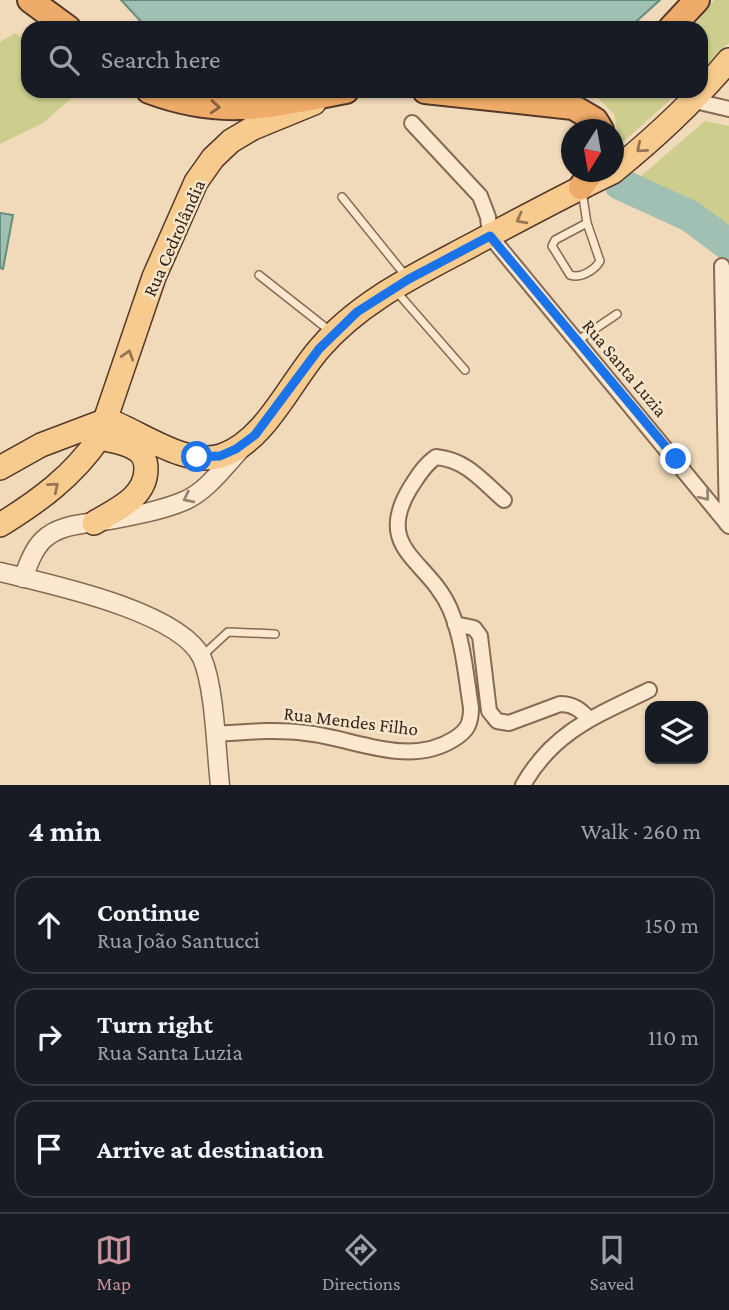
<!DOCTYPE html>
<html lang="en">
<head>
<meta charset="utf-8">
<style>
  :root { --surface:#171b24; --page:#20242c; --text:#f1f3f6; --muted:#9ea1a6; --line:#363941; --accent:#c9949d }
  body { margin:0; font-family:"Crimson Pro",serif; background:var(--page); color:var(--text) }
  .controls { position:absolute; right:21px; bottom:21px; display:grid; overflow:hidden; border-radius:14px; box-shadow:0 2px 5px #0004 }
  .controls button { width:63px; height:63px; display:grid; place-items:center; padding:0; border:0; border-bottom:2px solid var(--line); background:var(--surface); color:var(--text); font:35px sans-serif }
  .compass { position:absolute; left:561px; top:119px; width:63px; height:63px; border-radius:50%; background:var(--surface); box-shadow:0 2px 5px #0004; rotate:191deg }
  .stop { position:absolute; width:21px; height:21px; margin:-16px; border:5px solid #1a73e8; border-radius:50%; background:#fff }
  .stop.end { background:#1a73e8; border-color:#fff; box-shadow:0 2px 7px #0008 }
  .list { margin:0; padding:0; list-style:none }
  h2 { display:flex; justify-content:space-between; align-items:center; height:91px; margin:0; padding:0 28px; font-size:30px }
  h2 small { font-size:23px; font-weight:400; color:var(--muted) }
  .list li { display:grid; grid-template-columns:46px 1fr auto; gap:21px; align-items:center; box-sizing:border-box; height:98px; margin:0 14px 14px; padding:0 14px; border:2px solid var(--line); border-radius:21px }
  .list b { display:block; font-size:26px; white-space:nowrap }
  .list p { margin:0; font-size:23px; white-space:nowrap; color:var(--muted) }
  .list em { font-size:23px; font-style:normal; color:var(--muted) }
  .icon { flex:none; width:38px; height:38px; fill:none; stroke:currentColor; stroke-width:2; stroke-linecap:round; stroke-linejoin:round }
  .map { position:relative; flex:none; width:729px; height:785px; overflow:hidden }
  .search { position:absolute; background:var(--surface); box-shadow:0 2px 5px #0004; left:21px; right:21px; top:21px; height:77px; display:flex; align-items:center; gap:18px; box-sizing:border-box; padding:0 24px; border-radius:21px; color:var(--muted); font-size:26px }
  .sheet { height:427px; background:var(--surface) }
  nav { display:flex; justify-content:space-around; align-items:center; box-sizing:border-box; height:98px; border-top:2px solid var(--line); background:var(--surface); font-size:19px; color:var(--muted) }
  nav a { display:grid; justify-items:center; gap:4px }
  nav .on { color:var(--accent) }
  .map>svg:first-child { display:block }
  .green { fill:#cdce8e }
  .water { fill:#9fc0b2; stroke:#678d7f; stroke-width:2 }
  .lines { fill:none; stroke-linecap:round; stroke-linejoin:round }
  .river { stroke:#9fc0b2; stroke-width:32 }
  .service-casing { stroke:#876954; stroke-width:10 }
  .minor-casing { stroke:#876954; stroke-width:18 }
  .tertiary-casing { stroke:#876954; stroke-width:21 }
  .primary-casing { stroke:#543829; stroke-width:26 }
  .trunk-casing { stroke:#543829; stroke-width:28 }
  .service { stroke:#fbe8ce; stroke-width:7 }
  .minor { stroke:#fbe8ce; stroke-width:14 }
  .tertiary { stroke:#fbe8ce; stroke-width:18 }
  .primary { stroke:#f7ca8e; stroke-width:23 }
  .trunk { stroke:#eeab69; stroke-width:24 }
  .oneway { stroke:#88613e }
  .oneway2 { stroke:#967754 }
  .oneway3 { stroke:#988674 }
  .route { stroke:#1a73e8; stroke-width:9 }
  .labels { text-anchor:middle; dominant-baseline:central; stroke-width:5; stroke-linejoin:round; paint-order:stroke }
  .street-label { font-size:19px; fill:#35241a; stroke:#f7e5ca }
</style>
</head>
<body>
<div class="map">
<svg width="729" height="785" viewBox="0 0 729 785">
  <rect width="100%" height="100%" fill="#f0daba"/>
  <path class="green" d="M714,0H729V43L701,71V28H692Z
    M16,33L28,43V91H80L43,123L0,144V42Z
    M603,91H680L621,144L614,114L594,94Z
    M705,121L729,126V227L641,176Z"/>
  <path class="water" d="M121,0H660L629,28H147Z
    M0,213L13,215L3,269L0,268Z"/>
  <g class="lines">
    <path class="river" d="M620,184L690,216L729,245"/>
    <defs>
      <path id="service" d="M582,191L587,223L600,261C595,270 580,279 570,275L552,246L555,240L587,223
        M342,197L405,275
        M259,275L330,331
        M396,291L465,370
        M577,341L617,314
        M201,657L228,632L275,634"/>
      <path id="minor" d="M695,101L729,109
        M412,123L480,196L488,217L490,236L729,526
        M722,266L727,524
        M455,624L474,628L480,636L489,711L497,721L509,723L560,704C573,704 581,710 589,719
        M215,734C245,732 276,729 306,733C354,738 408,768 454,739C467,731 471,724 471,708C466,676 463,639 450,609C429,560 374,550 409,490C416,479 424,465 436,457C467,460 482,481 504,500
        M523,785C554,731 596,716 649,690"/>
      <path id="tertiary" d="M0,572C49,584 180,611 202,658C215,688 216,751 220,785
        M23,578C28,565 33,550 43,540C60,523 88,524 110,520C135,515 160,511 184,501C207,491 223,468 240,450"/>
      <path id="primary" d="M614,171C657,136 693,103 729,60
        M107,420C139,431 185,467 221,456C265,442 290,382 320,348C360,301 418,274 472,245C519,220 565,195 613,172
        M0,468L41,445L107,420
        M94,523C115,510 146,498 146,469C146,461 144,455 137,450C126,442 112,441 99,438
        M0,525C39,501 73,476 99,438L154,277L196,182L213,158L231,141L253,128L314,103"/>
      <path id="trunk" d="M30,0L68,28
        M671,28L697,0
        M149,91C224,119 271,105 346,91
        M425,91L573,107L595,120L601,130
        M581,187L592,172"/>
    </defs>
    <use href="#service" class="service-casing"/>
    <use href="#minor" class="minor-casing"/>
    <use href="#tertiary" class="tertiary-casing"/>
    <use href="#primary" class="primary-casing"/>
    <use href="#trunk" class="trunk-casing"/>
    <use href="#service" class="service"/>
    <use href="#minor" class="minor"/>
    <use href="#tertiary" class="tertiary"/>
    <use href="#primary" class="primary"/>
    <use href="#trunk" class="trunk"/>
  </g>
  <defs><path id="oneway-chevron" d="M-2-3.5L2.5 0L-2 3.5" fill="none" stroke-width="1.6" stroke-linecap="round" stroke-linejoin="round" transform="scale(1.75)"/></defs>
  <use class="oneway" href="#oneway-chevron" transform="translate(215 107) rotate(4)"/>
  <g class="oneway2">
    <use href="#oneway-chevron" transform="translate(641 148) rotate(140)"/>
    <use href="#oneway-chevron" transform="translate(521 219) rotate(152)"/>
    <use href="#oneway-chevron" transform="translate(128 355) rotate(-73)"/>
    <use href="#oneway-chevron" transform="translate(54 487) rotate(-40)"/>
  </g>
  <g class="oneway3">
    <use href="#oneway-chevron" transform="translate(705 496) rotate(51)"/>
    <use href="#oneway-chevron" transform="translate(188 498) rotate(153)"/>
  </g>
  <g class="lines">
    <path class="route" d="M197,457L220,456L236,449L255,435L319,349L357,312L409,279L490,236L676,459"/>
  </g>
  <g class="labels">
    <g class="street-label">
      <text transform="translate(174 238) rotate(-66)">Rua Cedrolândia</text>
      <text transform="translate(625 368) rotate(50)">Rua Santa Luzia</text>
      <text transform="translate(351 721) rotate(7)">Rua Mendes Filho</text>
    </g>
  </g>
</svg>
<div class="controls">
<button><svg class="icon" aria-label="layers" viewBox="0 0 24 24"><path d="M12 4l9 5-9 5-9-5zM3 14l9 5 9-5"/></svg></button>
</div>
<svg class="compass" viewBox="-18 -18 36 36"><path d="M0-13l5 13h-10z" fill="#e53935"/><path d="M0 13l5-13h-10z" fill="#9ea1a6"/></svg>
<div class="stop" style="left:197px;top:457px"></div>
<div class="stop end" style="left:676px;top:459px"></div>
<div class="search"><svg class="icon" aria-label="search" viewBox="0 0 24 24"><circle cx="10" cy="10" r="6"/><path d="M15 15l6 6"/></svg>Search here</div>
</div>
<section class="sheet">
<h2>4 min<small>Walk · 260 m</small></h2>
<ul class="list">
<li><svg class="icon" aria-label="ahead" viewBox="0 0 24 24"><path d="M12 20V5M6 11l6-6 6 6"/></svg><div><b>Continue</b><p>Rua João Santucci</p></div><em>150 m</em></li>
<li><svg class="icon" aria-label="right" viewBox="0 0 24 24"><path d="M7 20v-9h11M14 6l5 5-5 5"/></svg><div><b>Turn right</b><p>Rua Santa Luzia</p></div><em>110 m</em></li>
<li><svg class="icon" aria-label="arrive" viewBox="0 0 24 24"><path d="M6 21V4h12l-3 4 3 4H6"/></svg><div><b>Arrive at destination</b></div></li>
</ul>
</section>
<nav>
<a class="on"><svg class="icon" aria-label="map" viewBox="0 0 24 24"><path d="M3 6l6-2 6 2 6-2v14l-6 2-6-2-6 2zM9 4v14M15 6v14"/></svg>Map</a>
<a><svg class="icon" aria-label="directions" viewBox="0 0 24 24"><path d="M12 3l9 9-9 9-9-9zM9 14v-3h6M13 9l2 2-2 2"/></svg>Directions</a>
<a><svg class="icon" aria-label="saved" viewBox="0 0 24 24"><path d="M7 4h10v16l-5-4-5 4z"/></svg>Saved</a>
</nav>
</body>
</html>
